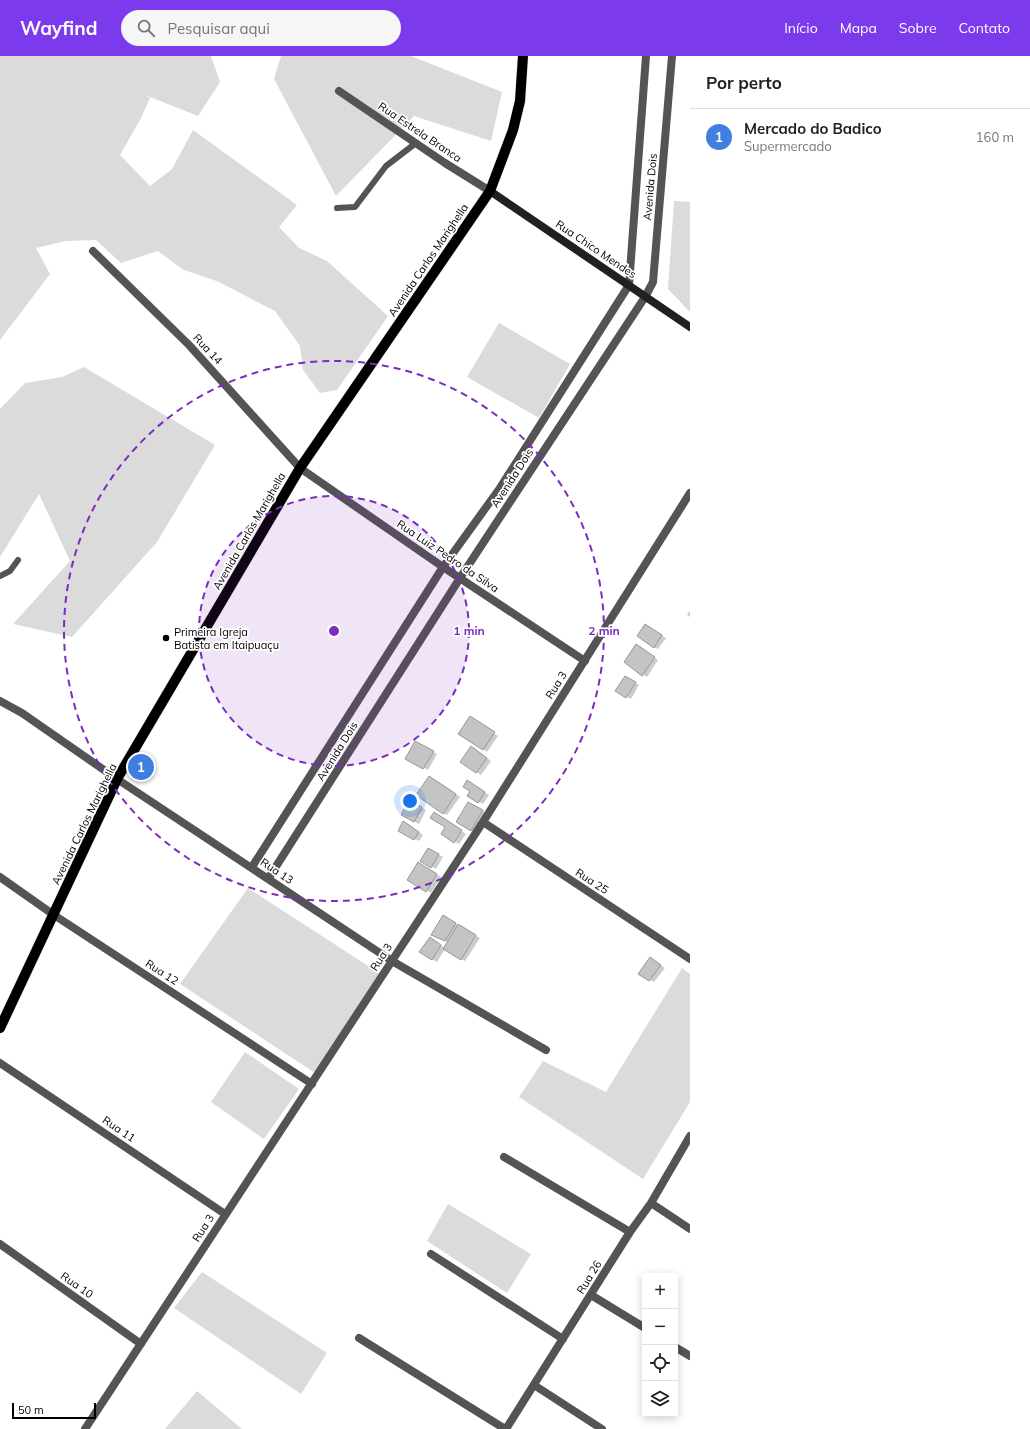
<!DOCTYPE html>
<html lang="pt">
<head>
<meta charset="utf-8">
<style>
  :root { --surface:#fff; --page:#f6f6f6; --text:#222; --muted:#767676; --line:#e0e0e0; --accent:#7c3aed }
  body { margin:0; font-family:Mulish,sans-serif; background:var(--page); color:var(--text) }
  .controls { position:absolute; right:12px; bottom:12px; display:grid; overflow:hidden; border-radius:4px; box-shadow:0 2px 10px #0003 }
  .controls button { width:36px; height:36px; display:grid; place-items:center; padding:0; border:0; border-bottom:1px solid var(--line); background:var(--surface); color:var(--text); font:20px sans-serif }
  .scale { position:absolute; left:12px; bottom:10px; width:84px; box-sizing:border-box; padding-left:4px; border:2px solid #000; border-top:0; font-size:11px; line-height:14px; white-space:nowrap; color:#000; -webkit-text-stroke:3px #fff; paint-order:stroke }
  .you { position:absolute; left:410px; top:745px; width:14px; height:14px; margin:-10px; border:3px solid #fff; border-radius:50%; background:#1a73e8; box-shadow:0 0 0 6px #1a73e833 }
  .badge { display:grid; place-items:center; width:26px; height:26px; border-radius:50%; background:var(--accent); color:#fff; font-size:13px; font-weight:700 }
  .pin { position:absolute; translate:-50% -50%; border:2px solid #fff; box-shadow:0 1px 4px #0006 }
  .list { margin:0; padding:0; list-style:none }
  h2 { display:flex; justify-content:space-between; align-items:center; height:52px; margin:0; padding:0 16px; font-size:17px }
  h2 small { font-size:13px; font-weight:400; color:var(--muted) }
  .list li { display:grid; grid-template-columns:26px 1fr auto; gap:12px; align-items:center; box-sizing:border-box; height:56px; padding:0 16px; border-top:1px solid var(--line) }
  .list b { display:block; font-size:15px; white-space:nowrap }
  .list p { margin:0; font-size:13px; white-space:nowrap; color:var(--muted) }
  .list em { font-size:13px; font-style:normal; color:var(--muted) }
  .icon { flex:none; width:22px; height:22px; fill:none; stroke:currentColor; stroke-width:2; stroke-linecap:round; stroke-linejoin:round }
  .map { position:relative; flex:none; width:690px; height:1373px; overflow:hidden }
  header { display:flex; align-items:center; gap:24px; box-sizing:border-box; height:56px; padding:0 20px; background:var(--accent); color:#fff }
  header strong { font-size:19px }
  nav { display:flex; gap:22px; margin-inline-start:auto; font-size:14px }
  .search { width:280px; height:36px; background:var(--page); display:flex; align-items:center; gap:10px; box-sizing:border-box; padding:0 14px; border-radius:22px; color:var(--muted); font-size:15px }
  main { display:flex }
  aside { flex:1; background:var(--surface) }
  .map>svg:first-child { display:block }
  .green { fill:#dbdbdb }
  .shadow { fill:#0003 }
  .building { fill:#c4c4c4; stroke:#989898 }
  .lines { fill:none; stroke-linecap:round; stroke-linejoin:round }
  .primary-casing { stroke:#dbdbdb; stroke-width:11 }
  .lane { stroke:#545454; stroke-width:6 }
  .street { stroke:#545454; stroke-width:8 }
  .secondary { stroke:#212121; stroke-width:8 }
  .primary { stroke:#000; stroke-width:10 }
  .ring { fill:none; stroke:#7b2cbf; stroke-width:2; stroke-dasharray:7 5 }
  .poi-dot { fill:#000; stroke:#fff; stroke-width:1.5 }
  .labels { text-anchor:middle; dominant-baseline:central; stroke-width:3.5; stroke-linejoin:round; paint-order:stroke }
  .street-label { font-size:11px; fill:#000; stroke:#fff }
  .poi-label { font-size:11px; fill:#000; stroke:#fff; text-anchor:start }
  .centre { fill:#7b2cbf; stroke:#fff; stroke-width:2 }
  .ring-label { font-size:12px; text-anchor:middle; font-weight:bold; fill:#7b2cbf; stroke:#fff; stroke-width:3.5; stroke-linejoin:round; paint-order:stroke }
</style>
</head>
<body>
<header>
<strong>Wayfind</strong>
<div class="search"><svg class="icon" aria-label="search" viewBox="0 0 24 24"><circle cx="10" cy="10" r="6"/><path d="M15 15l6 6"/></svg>Pesquisar aqui</div>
<nav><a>Início</a><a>Mapa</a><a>Sobre</a><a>Contato</a></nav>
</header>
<main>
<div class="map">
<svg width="690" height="1373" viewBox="0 0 690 1373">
  <rect width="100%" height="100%" fill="#fff"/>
  <path class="green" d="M0,0H211L220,26L198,60L145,39L150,42L141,62L120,99L150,130L172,113L193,74L297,149L279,171L299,192L327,205L388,260L337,334L320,337L303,314L300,290L275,255L219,226L182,213L158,195L121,207L96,184L66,185L36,192L50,218L0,284Z
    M281,0H411L502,36L491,85L414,60L336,140L274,23Z
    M674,145L690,146V256L668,233Z
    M499,267L570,308L539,362L467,321Z
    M84,311L215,389L157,486L72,581L13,568L70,505L39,438L0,501V353L25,327L62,321Z
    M248,832L379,917L315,1017L180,928Z
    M682,912L690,918V1046L643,1123L519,1041L543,1005L606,1036Z
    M245,996L299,1033L264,1083L211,1046Z
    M448,1148L531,1198L507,1237L427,1185Z
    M202,1216L327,1297L301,1338L174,1252Z
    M197,1335L242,1373H165Z"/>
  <path class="shadow" d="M690,555V561L687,559Z
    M649,571L666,582L658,593L654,591Z
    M640,592L658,604L647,621L625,606Z
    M625,621L639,629L631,643L617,635Z
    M475,664L498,680L487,696L483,693Z
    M415,686L437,698L428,714L406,702Z
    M476,694L491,705L481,719L462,706Z
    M434,723L460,741L447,759L443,757Z
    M467,726L489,739L483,748L469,740L472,735Z
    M410,745L426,754L419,768L402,759Z
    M469,747L486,757L475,776L458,766Z
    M438,760L466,778L459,788L442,777L447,771Z
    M408,768L423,779L419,785L400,774Z
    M428,793L443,801L436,813L421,804Z
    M419,807L441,821L431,837L408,823Z
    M444,861L480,882L465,905L445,893L437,906L421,896L435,885L445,892L448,886L437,881Z
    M655,905L665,912L654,926L650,924Z"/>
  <path class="building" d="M645,568L662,579L654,592L637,580Z
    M636,588L655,601L642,620L624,606Z
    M625,620L636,626L626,642L615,635Z
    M470,660L495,676L483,694L458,678Z
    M415,685L434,695L423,713L405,703Z
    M471,690L487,702L476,717L460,706Z
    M429,720L456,738L443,758L416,739Z
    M467,724L485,736L478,747L467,740L470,735L463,731Z
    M409,744L422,751L414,766L401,759Z
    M468,746L483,754L471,775L456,766Z
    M434,756L462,774L454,787L441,778L445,771L430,762Z
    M403,765L419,776L414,784L398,775Z
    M428,792L439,798L431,812L420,805Z
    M418,806L437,818L426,836L407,824Z
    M443,859L456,867L445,885L431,879Z
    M458,868L476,879L461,904L443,893Z
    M430,881L441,889L432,904L419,896Z
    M650,901L661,909L649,925L638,918Z"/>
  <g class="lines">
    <defs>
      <path id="primary" d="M0,972L117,723L300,412L490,135L513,74L520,45L523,0"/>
    </defs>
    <use href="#primary" class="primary-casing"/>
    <path class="lane" d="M337,152L355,151L386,110L416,87
      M0,520L10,515L18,504"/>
    <path class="street" d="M339,35L445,107L490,135
      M93,195L189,289L300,412L443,511L585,605
      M0,645L22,657L117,723L392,905L546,994
      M483,766L690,903
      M252,811L443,511L500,432L629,229L646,0
      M0,821L54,859L312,1028
      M268,823L460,522L645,241L653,226L672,0
      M0,1007L225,1158
      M504,1101L630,1176
      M651,1147L690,1173
      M0,1188L141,1288
      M431,1198L563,1283
      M591,1239L645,1272
      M359,1282L505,1373
      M675,1291L690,1300
      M534,1329L602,1373
      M85,1373L483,766L690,437
      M506,1373L630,1176L651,1147L690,1080"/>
    <path class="secondary" d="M490,135L690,271"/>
    <use href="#primary" class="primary"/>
  </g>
  <circle cx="334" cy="575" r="135" fill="#7b2cbf" fill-opacity=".12"/>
  <g class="ring">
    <circle cx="334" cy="575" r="135"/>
    <circle cx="334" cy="575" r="270"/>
  </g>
  <circle class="poi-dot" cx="166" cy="582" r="4"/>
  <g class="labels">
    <g class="street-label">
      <text transform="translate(420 76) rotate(34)">Rua Estrela Branca</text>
      <text transform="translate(650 131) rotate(-85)">Avenida Dois</text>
      <text transform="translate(596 193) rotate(34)">Rua Chico Mendes</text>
      <text transform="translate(428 204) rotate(-56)">Avenida Carlos Marighella</text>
      <text transform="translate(208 293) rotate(47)">Rua 14</text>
      <text transform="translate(512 422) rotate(-57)">Avenida Dois</text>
      <text transform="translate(249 475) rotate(-60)">Avenida Carlos Marighella</text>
      <text transform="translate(448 500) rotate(34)">Rua Luiz Pedro da Silva</text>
      <text transform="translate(556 629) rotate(-58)">Rua 3</text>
      <text transform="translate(337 695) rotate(-58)">Avenida Dois</text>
      <text transform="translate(84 768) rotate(-64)">Avenida Carlos Marighella</text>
      <text transform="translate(277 815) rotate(34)">Rua 13</text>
      <text transform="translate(592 825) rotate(33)">Rua 25</text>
      <text transform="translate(381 901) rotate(-57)">Rua 3</text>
      <text transform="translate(162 916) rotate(33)">Rua 12</text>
      <text transform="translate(119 1073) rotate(34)">Rua 11</text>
      <text transform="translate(203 1172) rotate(-57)">Rua 3</text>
      <text transform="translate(589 1221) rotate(-58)">Rua 26</text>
      <text transform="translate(77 1229) rotate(35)">Rua 10</text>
    </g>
    <g class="poi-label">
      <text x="174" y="576">Primeira Igreja<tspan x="174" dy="13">Batista em Itaipuaçu</tspan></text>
    </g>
  </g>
  <circle cx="334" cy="575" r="6" class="centre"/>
  <g class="ring-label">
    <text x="469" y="579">1 min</text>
    <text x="604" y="579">2 min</text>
  </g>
</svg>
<div class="controls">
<button>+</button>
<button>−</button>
<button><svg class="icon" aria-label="locate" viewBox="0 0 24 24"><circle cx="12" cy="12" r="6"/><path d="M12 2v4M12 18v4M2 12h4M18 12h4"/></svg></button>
<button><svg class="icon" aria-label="layers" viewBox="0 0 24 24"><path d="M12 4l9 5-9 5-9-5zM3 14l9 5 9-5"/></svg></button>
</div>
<div class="scale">50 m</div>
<div class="you"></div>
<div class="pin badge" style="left:141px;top:711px;background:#3f7fe0">1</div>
</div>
<aside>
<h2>Por perto<small></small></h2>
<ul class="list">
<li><span class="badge" style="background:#3f7fe0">1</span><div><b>Mercado do Badico</b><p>Supermercado</p></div><em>160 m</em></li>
</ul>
</aside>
</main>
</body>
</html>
